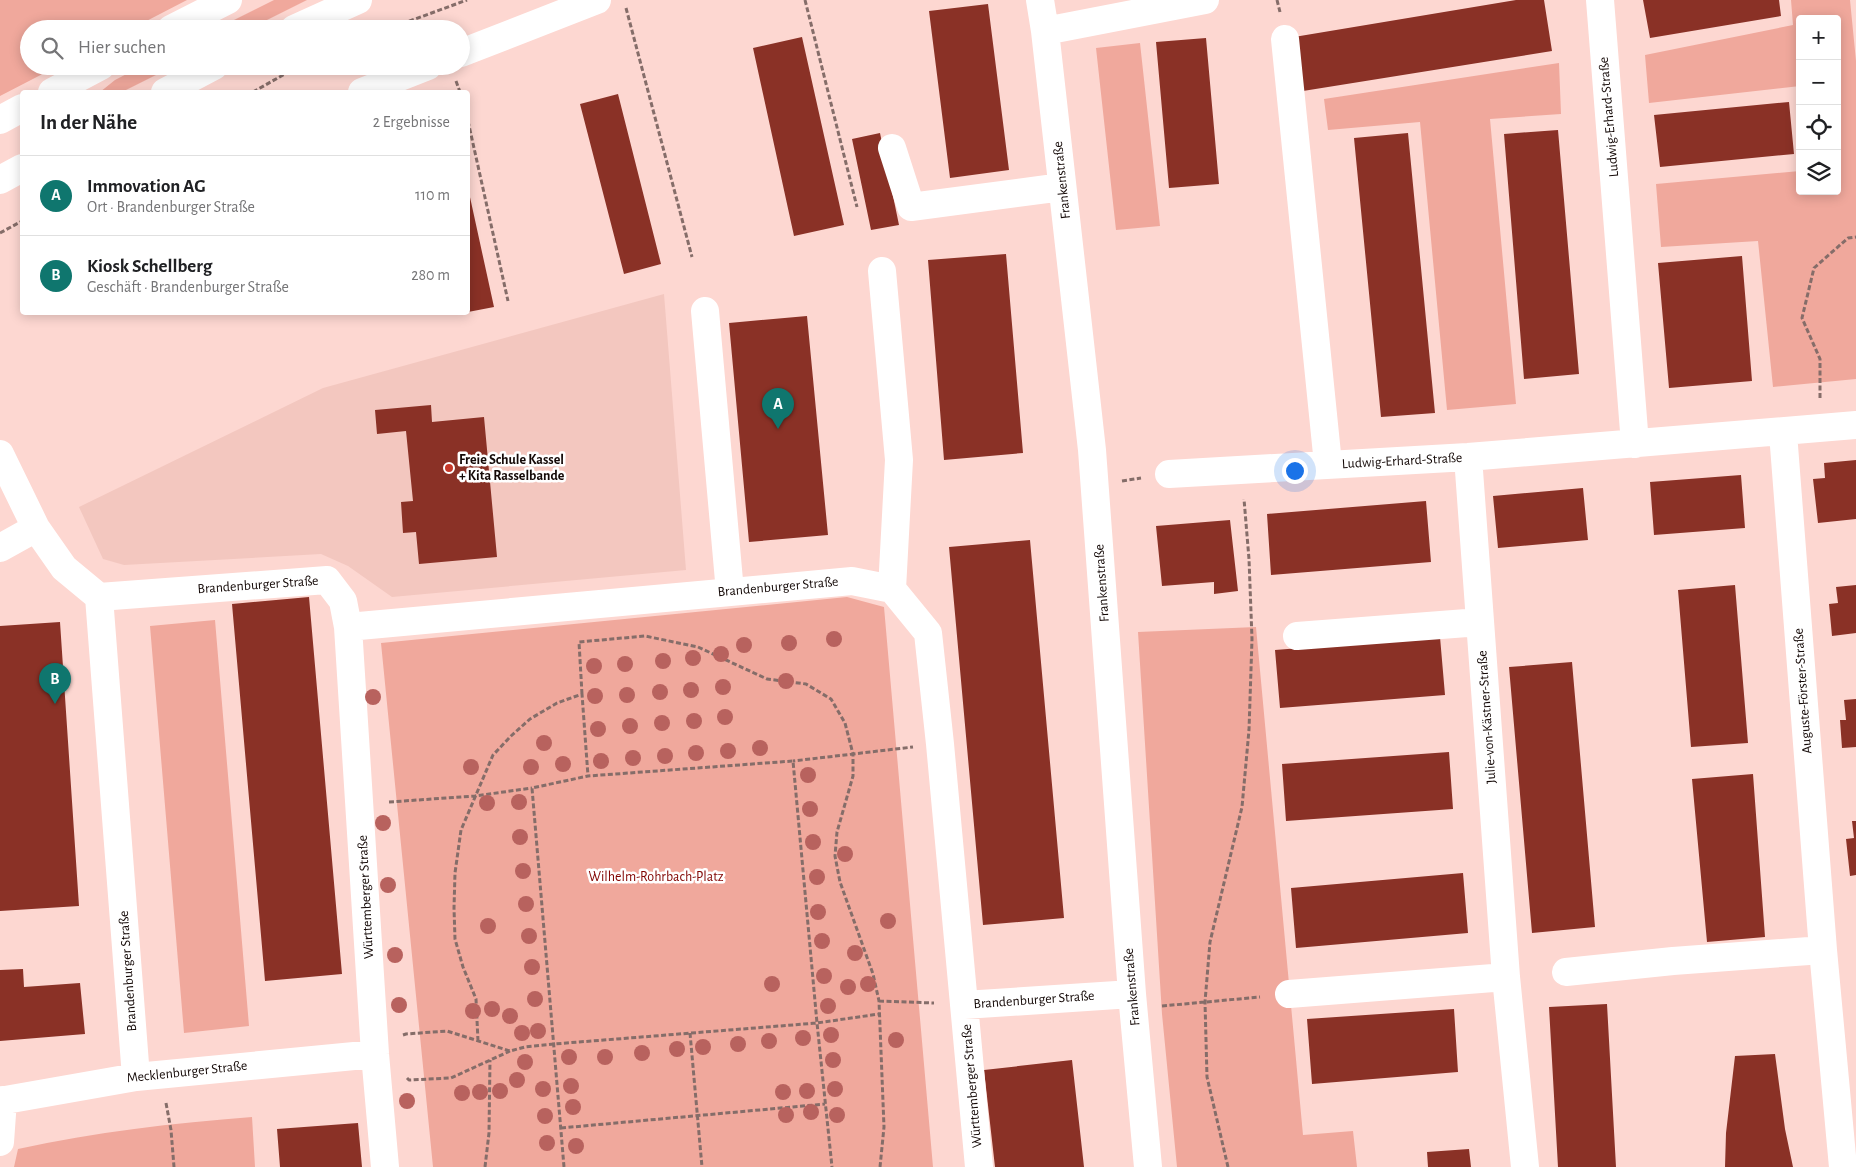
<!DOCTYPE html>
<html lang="de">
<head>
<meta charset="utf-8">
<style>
  :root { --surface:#fff; --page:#f2f2f2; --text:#202124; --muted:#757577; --line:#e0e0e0; --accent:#0f766e }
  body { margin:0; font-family:"Alegreya Sans",sans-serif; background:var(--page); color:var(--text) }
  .controls { position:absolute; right:15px; top:15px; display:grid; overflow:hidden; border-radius:5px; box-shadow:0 2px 12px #0003 }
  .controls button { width:45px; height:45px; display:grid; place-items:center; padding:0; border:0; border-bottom:1px solid var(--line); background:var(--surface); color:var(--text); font:25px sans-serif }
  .you { position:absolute; left:1294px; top:470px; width:18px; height:18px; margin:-12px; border:4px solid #fff; border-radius:50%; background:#1a73e8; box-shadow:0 0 0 8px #1a73e833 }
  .badge { display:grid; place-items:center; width:32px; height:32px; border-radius:50%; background:var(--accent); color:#fff; font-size:16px; font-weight:700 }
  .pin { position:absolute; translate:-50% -41px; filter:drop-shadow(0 1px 2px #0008) }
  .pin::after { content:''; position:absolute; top:26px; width:18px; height:15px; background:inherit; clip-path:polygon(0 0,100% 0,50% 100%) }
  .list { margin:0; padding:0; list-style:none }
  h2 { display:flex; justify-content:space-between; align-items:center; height:65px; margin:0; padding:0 20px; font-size:21px }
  h2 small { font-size:16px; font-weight:400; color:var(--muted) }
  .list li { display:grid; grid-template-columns:32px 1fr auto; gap:15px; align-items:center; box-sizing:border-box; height:80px; padding:0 20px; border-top:1px solid var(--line) }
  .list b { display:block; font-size:19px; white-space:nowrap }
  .list p { margin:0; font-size:16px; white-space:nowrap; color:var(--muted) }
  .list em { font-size:16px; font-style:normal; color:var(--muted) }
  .icon { flex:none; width:28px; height:28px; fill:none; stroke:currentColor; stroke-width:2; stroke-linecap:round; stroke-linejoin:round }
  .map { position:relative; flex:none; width:1856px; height:1167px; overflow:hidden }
  .search { position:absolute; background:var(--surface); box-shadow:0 2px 12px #0003; left:20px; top:20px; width:450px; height:55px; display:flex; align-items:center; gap:12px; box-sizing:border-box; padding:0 18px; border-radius:28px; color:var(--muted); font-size:19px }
  .panel { position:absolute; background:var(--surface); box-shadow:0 2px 12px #0003; left:20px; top:90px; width:450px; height:225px; border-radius:5px }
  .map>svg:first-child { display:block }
  .built { fill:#f3c7bf }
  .green { fill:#f0a89c }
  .building { fill:#8a3126 }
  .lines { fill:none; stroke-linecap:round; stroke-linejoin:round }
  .path { stroke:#856d69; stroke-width:3; stroke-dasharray:5 2.5; stroke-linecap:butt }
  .minor { stroke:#fff; stroke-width:28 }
  .major { stroke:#fff; stroke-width:28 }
  .tree { fill:#b8625e }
  .poi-dot { fill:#c53829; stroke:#fff; stroke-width:2 }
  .labels { text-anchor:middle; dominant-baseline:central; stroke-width:5; stroke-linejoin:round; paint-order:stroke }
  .street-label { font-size:14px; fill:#140907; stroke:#fff }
  .poi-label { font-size:14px; font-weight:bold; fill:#140907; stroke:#fff; text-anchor:start }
  .park-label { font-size:14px; fill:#800300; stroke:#fff }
</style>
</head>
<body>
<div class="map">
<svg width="1856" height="1167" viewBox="0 0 1856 1167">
  <rect width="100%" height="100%" fill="#fdd7d1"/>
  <path class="built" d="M664,294L686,570L392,597L348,566L321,554L124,565L103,559L79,507L323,388Z"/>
  <path class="green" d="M0,0H187L131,29H29V66H58L0,96Z
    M274,0H307L249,29H216Z
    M1791,0H1850L1856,61V379L1773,387L1758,241L1661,247L1656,184L1800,171V191H1837V19H1800V86L1649,103L1645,55L1793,25Z
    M1140,43L1160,226L1116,230L1096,48Z
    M1559,63L1561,114L1490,119L1516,404L1447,410L1420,122L1328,130L1324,99Z
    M142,66H174L122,92H100L115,80Z
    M847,597L884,607L933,1167H433L381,643Z
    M215,620L249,1026L184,1033L150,626Z
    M1256,627L1303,1135L1353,1131L1357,1167H1177L1162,1014L1138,632Z
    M252,1117L255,1167H14L18,1149C95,1132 173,1123 252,1117Z"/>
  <path class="building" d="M1516,0H1544L1552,51L1303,91L1294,37Z
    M1643,0H1779L1781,16L1650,38Z
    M988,4L1009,170L950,178L929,11Z
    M802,37L844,225L794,236L753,48Z
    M1206,38L1219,184L1169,188L1156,42Z
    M618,94L661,264L624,274L580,104Z
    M1789,102L1794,154L1660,167L1654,115Z
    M1558,130L1579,374L1524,379L1504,134Z
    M880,133L899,225L871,230L852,139Z
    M1408,133L1435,413L1381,417L1354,138Z
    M468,188L494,307L468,312Z
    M1006,254L1023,453L944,460L928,260Z
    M1742,256L1752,381L1669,388L1658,263Z
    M807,316L828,535L749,542L729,323Z
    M431,405L432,422L484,417L497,557L419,564L416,532L403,533L401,502L413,501L406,431L377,434L375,410Z
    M1856,460V519L1818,523L1813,479L1825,478L1824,463Z
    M1741,475L1745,528L1654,535L1650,482Z
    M1583,488L1588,540L1498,548L1493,496Z
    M1426,501L1431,562L1271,575L1267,514Z
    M1230,520L1238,591L1214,594V582L1162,586L1156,526Z
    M1030,540L1064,918L983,925L949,547Z
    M1735,585L1748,743L1691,747L1678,590Z
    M1856,585V633L1832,636L1829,604L1838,603L1836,587Z
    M309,597L342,974L265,981L232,604Z
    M60,622L79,906L0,911V626Z
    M1440,637L1445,695L1280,708L1275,650Z
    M1572,662L1595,927L1532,933L1509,667Z
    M1856,699V747L1842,748L1840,720H1846L1844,700Z
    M1449,752L1453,809L1286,821L1282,764Z
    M1753,774L1765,937L1707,942L1692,779Z
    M1852,821H1856V875L1850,876L1846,839L1854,838Z
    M1463,873L1468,933L1296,948L1291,888Z
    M23,969L24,987L80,983L85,1034L0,1041V970Z
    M1607,1004L1616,1167H1558L1549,1007Z
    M1454,1009L1458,1072L1312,1084L1307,1019Z
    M1775,1054L1785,1129L1793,1167H1725L1726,1133L1735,1056Z
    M1072,1060L1084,1167H995L984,1070Z
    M358,1123L362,1167H280L277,1129Z
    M1469,1149L1471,1167H1428L1427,1152Z"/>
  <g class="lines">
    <path class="path" d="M805,0L857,207
      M1277,0L1280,12
      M626,8L692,257
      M388,29L467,0
      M456,81L460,92
      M253,92L299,66
      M468,121L508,301
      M0,233L22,221
      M1820,398V359L1802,318L1814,268L1848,238L1856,237
      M1122,481L1141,478
      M582,694L579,642L645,636L698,647L767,679L806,684L831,699L845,723L853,754L793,761
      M389,802L475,796L532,788
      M879,1001L934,1003
      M1162,1006L1260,997
      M690,1033L702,1167
      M403,1035L406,1034L447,1031L510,1051L525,1047L554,1044L817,1023L879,1014
      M478,1041L476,999L463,967L455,939L454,908L455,873L461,830L493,755L511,736L530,719L557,703L582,694L588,776
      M407,1078L409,1080L451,1078L510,1051
      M166,1103L171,1130L174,1167
      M561,1128L825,1104
      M485,1167L489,1133L490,1060
      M564,1167L532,788L588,776L793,761L817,1023L832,1167
      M880,1167L884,1127L879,1001L873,974L840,882L835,856L837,832L853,776V754L913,747
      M1228,1167L1207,1077L1205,1002L1210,942L1242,807L1249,730L1252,639L1249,559L1244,499"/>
    <path class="minor" d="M1040,0L1045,31L1092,450L1132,994L1148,1167
      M1600,0L1635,444
      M1045,31L1205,0
      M1285,39L1328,464
      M461,53L597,0
      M362,92L428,66
      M892,148L911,207L1062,187
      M882,271L899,460L892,589
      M705,311L730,592
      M1783,433L1823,950L1843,1167
      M0,454L36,528L64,568L99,597L327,580L343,601L348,627L375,1054L385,1167
      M1468,457L1506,977L1525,1167
      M1169,474L1468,457L1856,425
      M0,548L36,528
      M99,597L136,1077
      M348,627L852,581L892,589L928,633L940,744L979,1167
      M1297,636L1480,622
      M1566,972L1673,961L1823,950
      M1289,994L1506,977
      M964,1005L1132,994
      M0,1101L136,1077L375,1054
      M0,1142L3,1100"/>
    <path class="major" d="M171,29L228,0
      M294,29L358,0
      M52,92L101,66
      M165,92L214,66
      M0,120L22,108
      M0,180L22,168"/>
  </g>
  <g class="tree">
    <circle cx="834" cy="639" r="8"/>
    <circle cx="789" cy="643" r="8"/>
    <circle cx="744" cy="645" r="8"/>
    <circle cx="721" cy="654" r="8"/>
    <circle cx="693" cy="658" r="8"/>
    <circle cx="663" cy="661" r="8"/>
    <circle cx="625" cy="664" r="8"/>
    <circle cx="594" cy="666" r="8"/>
    <circle cx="786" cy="681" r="8"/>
    <circle cx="723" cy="687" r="8"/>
    <circle cx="691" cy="690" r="8"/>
    <circle cx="660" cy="692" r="8"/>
    <circle cx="627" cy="695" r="8"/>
    <circle cx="595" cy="696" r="8"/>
    <circle cx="373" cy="697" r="8"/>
    <circle cx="725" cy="717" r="8"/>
    <circle cx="694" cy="721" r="8"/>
    <circle cx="662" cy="723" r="8"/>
    <circle cx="630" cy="726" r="8"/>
    <circle cx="598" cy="729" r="8"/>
    <circle cx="544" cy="743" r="8"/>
    <circle cx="760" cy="748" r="8"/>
    <circle cx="728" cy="751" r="8"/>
    <circle cx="696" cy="753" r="8"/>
    <circle cx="665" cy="756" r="8"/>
    <circle cx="633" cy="758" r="8"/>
    <circle cx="601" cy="761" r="8"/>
    <circle cx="563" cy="764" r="8"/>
    <circle cx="471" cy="767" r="8"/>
    <circle cx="531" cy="767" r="8"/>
    <circle cx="808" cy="775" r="8"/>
    <circle cx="519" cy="802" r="8"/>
    <circle cx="487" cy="803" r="8"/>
    <circle cx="810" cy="809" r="8"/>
    <circle cx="383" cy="823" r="8"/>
    <circle cx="520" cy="837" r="8"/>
    <circle cx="813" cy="842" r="8"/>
    <circle cx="845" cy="854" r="8"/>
    <circle cx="523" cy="871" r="8"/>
    <circle cx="817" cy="877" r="8"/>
    <circle cx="388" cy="885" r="8"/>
    <circle cx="526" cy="904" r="8"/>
    <circle cx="818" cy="912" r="8"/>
    <circle cx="888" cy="921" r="8"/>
    <circle cx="488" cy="926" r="8"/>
    <circle cx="529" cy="936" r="8"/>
    <circle cx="822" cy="941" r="8"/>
    <circle cx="855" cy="953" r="8"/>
    <circle cx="395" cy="955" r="8"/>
    <circle cx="532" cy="967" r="8"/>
    <circle cx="824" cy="976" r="8"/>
    <circle cx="772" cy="984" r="8"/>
    <circle cx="868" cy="984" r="8"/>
    <circle cx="848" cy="987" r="8"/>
    <circle cx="535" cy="999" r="8"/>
    <circle cx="399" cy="1005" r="8"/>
    <circle cx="828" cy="1006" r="8"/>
    <circle cx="492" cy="1009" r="8"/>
    <circle cx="473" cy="1011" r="8"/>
    <circle cx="510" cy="1016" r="8"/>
    <circle cx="538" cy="1031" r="8"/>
    <circle cx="522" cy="1033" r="8"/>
    <circle cx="831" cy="1035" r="8"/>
    <circle cx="803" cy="1038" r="8"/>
    <circle cx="896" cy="1040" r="8"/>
    <circle cx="769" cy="1041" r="8"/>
    <circle cx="738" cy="1044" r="8"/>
    <circle cx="703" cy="1047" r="8"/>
    <circle cx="677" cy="1049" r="8"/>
    <circle cx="642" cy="1053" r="8"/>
    <circle cx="569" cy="1057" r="8"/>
    <circle cx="605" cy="1057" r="8"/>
    <circle cx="833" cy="1060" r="8"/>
    <circle cx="525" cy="1062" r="8"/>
    <circle cx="517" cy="1080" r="8"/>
    <circle cx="571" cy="1086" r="8"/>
    <circle cx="543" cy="1089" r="8"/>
    <circle cx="835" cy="1089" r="8"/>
    <circle cx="500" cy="1091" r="8"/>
    <circle cx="807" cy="1091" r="8"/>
    <circle cx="480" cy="1092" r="8"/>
    <circle cx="783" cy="1092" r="8"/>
    <circle cx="462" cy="1093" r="8"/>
    <circle cx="407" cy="1101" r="8"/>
    <circle cx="573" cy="1107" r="8"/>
    <circle cx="811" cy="1112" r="8"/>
    <circle cx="786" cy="1115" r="8"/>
    <circle cx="837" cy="1115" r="8"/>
    <circle cx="545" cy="1116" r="8"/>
    <circle cx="547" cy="1143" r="8"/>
    <circle cx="576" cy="1146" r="8"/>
  </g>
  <circle class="poi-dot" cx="449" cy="468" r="5"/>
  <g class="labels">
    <g class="street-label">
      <text transform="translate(1609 117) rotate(-95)">Ludwig-Erhard-Straße</text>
      <text transform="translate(1062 180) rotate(-96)">Frankenstraße</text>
      <text transform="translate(1402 461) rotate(-3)">Ludwig-Erhard-Straße</text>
      <text transform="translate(1102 583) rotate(-94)">Frankenstraße</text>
      <text transform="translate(258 585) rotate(-4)">Brandenburger Straße</text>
      <text transform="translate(778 587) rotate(-5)">Brandenburger Straße</text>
      <text transform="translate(1803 691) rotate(-94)">Auguste-Förster-Straße</text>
      <text transform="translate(1487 717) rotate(-94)">Julie-von-Kästner-Straße</text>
      <text transform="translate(366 897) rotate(-93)">Württemberger Straße</text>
      <text transform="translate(128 971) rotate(-94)">Brandenburger Straße</text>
      <text transform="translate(1132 987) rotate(-95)">Frankenstraße</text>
      <text transform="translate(1034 1000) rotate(-4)">Brandenburger Straße</text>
      <text transform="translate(187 1072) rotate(-6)">Mecklenburger Straße</text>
      <text transform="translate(972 1086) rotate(-95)">Württemberger Straße</text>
    </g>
    <g class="poi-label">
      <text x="459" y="460">Freie Schule Kassel<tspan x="459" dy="16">+ Kita Rasselbande</tspan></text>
    </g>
    <g class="park-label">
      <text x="656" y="877">Wilhelm-Rohrbach-Platz</text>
    </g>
  </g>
</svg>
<div class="controls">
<button>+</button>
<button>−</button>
<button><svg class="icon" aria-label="locate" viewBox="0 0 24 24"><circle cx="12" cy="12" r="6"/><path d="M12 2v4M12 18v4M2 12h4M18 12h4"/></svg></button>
<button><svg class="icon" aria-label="layers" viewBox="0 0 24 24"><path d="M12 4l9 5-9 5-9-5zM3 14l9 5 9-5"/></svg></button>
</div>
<div class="you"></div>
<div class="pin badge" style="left:778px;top:429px">A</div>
<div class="pin badge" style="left:55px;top:704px">B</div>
<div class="search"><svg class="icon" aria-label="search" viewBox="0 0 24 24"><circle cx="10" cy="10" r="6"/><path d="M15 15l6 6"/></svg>Hier suchen</div>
<section class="panel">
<h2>In der Nähe<small>2 Ergebnisse</small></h2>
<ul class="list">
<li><span class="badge">A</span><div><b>Immovation AG</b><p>Ort · Brandenburger Straße</p></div><em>110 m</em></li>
<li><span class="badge">B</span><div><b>Kiosk Schellberg</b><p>Geschäft · Brandenburger Straße</p></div><em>280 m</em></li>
</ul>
</section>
</div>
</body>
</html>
